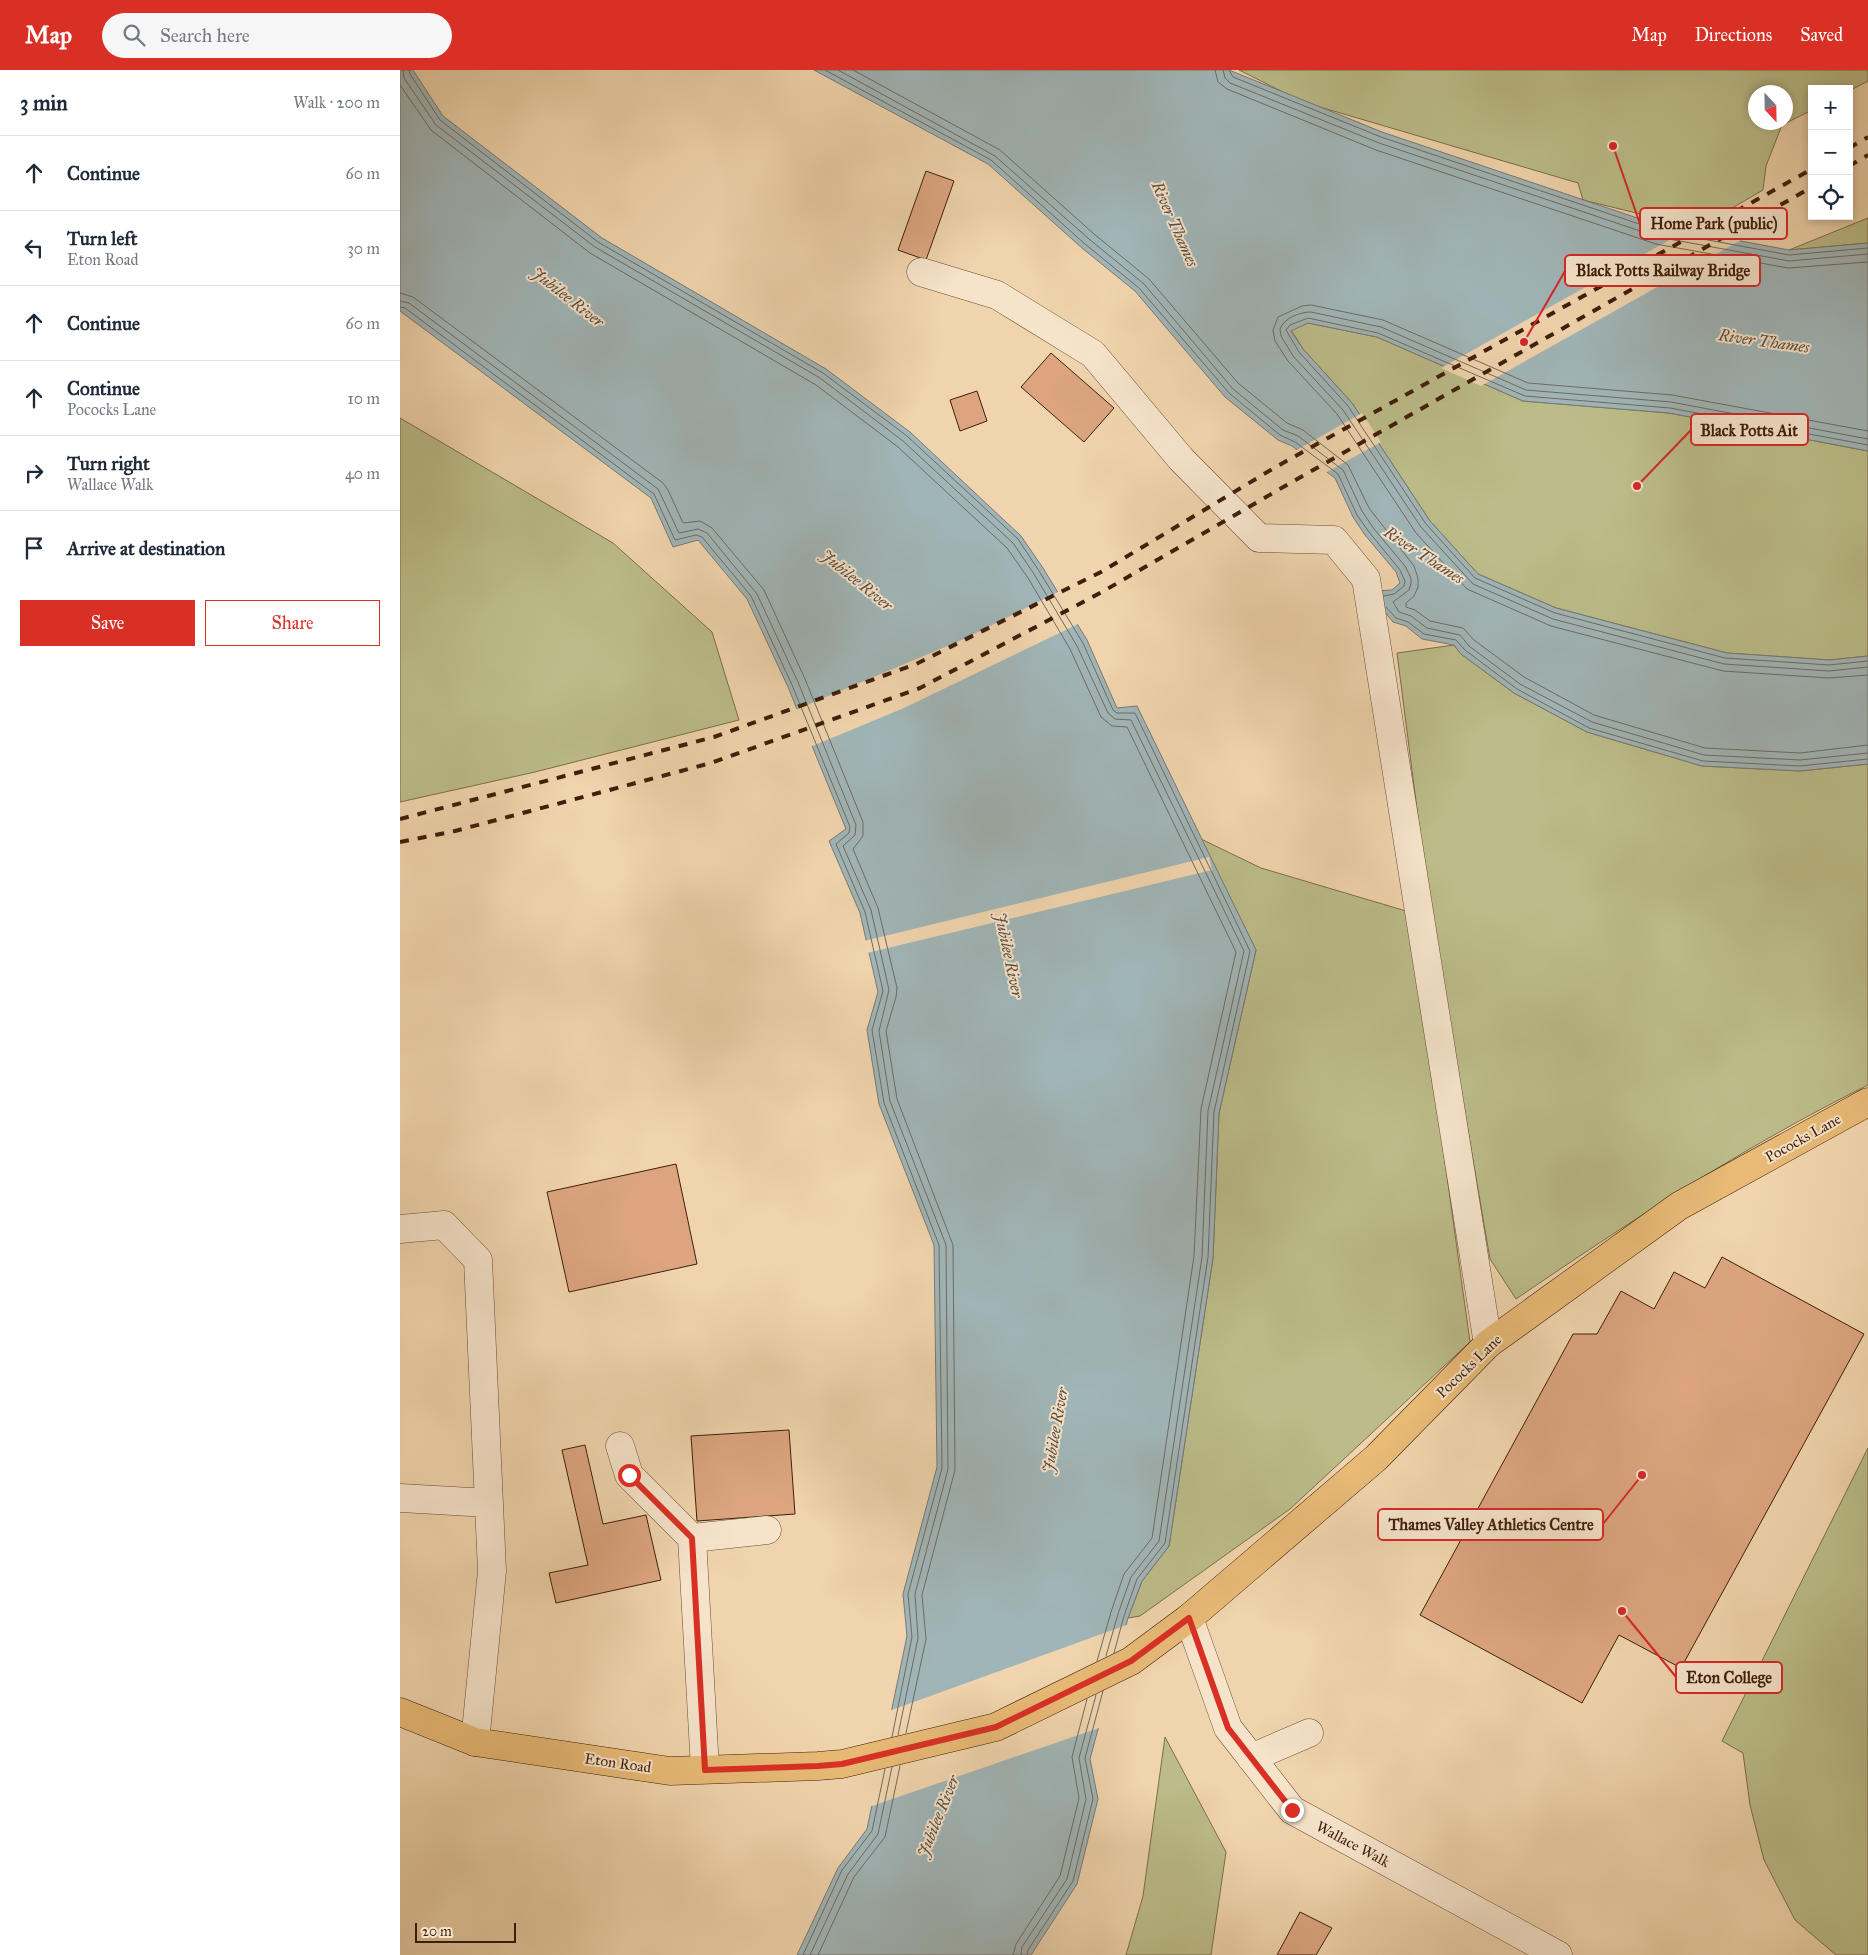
<!DOCTYPE html>
<html lang="en">
<head>
<meta charset="utf-8">
<style>
  :root { --surface:#fff; --page:#f6f6f7; --text:#1f2937; --muted:#747a83; --line:#e0e1e3; --accent:#d93025 }
  body { margin:0; font-family:"IM FELL Great Primer",serif; background:var(--page); color:var(--text) }
  .controls { position:absolute; right:15px; top:15px; display:grid; overflow:hidden; border-radius:0px; box-shadow:0 2px 8px #0003 }
  .controls button { width:45px; height:45px; display:grid; place-items:center; padding:0; border:0; border-bottom:1px solid var(--line); background:var(--surface); color:var(--text); font:25px sans-serif }
  .compass { position:absolute; left:1348px; top:15px; width:45px; height:45px; border-radius:50%; background:var(--surface); box-shadow:0 2px 8px #0003; rotate:158deg }
  .scale { position:absolute; left:15px; bottom:12px; width:101px; box-sizing:border-box; padding-left:5px; border:2px solid #3f1e0b; border-top:0; font-size:14px; line-height:18px; white-space:nowrap; color:#3f1e0b; -webkit-text-stroke:4px #f5e3ca; paint-order:stroke }
  .stop { position:absolute; width:15px; height:15px; margin:-11px; border:4px solid #d93025; border-radius:50%; background:#fff }
  .stop.end { background:#d93025; border-color:#fff; box-shadow:0 1px 5px #0008 }
  .list { margin:0; padding:0; list-style:none }
  h2 { display:flex; justify-content:space-between; align-items:center; height:65px; margin:0; padding:0 20px; font-size:21px }
  h2 small { font-size:16px; font-weight:400; color:var(--muted) }
  .list li { display:grid; grid-template-columns:32px 1fr auto; gap:15px; align-items:center; box-sizing:border-box; height:75px; padding:0 20px; border-top:1px solid var(--line) }
  .list b { display:block; font-size:19px; white-space:nowrap }
  .list p { margin:0; font-size:16px; white-space:nowrap; color:var(--muted) }
  .list em { font-size:16px; font-style:normal; color:var(--muted) }
  .actions { display:flex; gap:10px; padding:15px 20px }
  .actions a { flex:1; padding:11px 0; border:1px solid var(--accent); border-radius:0px; text-align:center; font-size:18px; color:var(--accent) }
  .actions .main { background:var(--accent); color:#fff }
  .icon { flex:none; width:28px; height:28px; fill:none; stroke:currentColor; stroke-width:2; stroke-linecap:round; stroke-linejoin:round }
  .map { position:relative; flex:none; width:1468px; height:1885px; overflow:hidden }
  header { display:flex; align-items:center; gap:30px; box-sizing:border-box; height:70px; padding:0 25px; background:var(--accent); color:#fff }
  header strong { font-size:24px }
  nav { display:flex; gap:28px; margin-inline-start:auto; font-size:18px }
  .search { width:350px; height:45px; background:var(--page); display:flex; align-items:center; gap:12px; box-sizing:border-box; padding:0 18px; border-radius:28px; color:var(--muted); font-size:19px }
  main { display:flex }
  aside { flex:1; background:var(--surface) }
  .map>svg:first-child { display:block }
  .green { fill:#bbbc89; stroke:#7d6d4a; fill-rule:evenodd }
  .water { fill:#a0b5b7; stroke:#797972 }
  .pier { fill:#f0d4ad }
  .lines { fill:none; stroke-linecap:round; stroke-linejoin:round }
  .shore { stroke:#706a61; stroke-width:1 }
  .building { fill:#dca57f; stroke:#3f1e0b }
  .minor-casing { stroke:#6b4c34; stroke-width:29 }
  .major-casing { stroke:#3f1e0b; stroke-width:29 }
  .minor { stroke:#f5e3ca; stroke-width:28 }
  .major { stroke:#e8ba76; stroke-width:28 }
  .rail { stroke:#3f1e0b; stroke-width:4; stroke-dasharray:9 9; stroke-linecap:butt }
  .route { stroke:#d93025; stroke-width:6 }
  .labels { text-anchor:middle; dominant-baseline:central; stroke-width:4; stroke-linejoin:round; paint-order:stroke }
  .street-label { font-size:15px; fill:#3f1e0b; stroke:#f5e3ca }
  .water-label { font-size:16px; font-style:italic; fill:#5c4b3f; stroke:#f5e3ca }
  .leader { fill:none; stroke:#d62828; stroke-width:2 }
  .callout-dot { fill:#d62828; stroke:#f5e3ca; stroke-width:2 }
  .callout { fill:#f5e3ca; stroke:#d62828; stroke-width:2 }
  .callout-label { font-size:16px; text-anchor:middle; font-weight:bold; fill:#3f1e0b }
</style>
</head>
<body>
<header>
<strong>Map</strong>
<div class="search"><svg class="icon" aria-label="search" viewBox="0 0 24 24"><circle cx="10" cy="10" r="6"/><path d="M15 15l6 6"/></svg>Search here</div>
<nav><a>Map</a><a>Directions</a><a>Saved</a></nav>
</header>
<main>
<aside>
<h2>3 min<small>Walk · 200 m</small></h2>
<ul class="list">
<li><svg class="icon" aria-label="ahead" viewBox="0 0 24 24"><path d="M12 20V5M6 11l6-6 6 6"/></svg><div><b>Continue</b></div><em>60 m</em></li>
<li><svg class="icon" aria-label="left" viewBox="0 0 24 24"><path d="M17 20v-9H6M10 6l-5 5 5 5"/></svg><div><b>Turn left</b><p>Eton Road</p></div><em>30 m</em></li>
<li><svg class="icon" aria-label="ahead" viewBox="0 0 24 24"><path d="M12 20V5M6 11l6-6 6 6"/></svg><div><b>Continue</b></div><em>60 m</em></li>
<li><svg class="icon" aria-label="ahead" viewBox="0 0 24 24"><path d="M12 20V5M6 11l6-6 6 6"/></svg><div><b>Continue</b><p>Pococks Lane</p></div><em>10 m</em></li>
<li><svg class="icon" aria-label="right" viewBox="0 0 24 24"><path d="M7 20v-9h11M14 6l5 5-5 5"/></svg><div><b>Turn right</b><p>Wallace Walk</p></div><em>40 m</em></li>
<li><svg class="icon" aria-label="arrive" viewBox="0 0 24 24"><path d="M6 21V4h12l-3 4 3 4H6"/></svg><div><b>Arrive at destination</b></div></li>
</ul>
<div class="actions"><a class="main">Save</a><a>Share</a></div>
</aside>
<div class="map">
<svg width="1468" height="1885" viewBox="0 0 1468 1885">
  <rect width="100%" height="100%" fill="#f0d4ad"/>
  <filter id="stains"><feTurbulence type="fractalNoise" baseFrequency=".004" numOctaves="4"/><feColorMatrix values="0 0 0 0 .2 0 0 0 0 .09 0 0 0 0 .02 0 0 0 .5 -.17"/></filter>
  <radialGradient id="worn" r=".72"><stop offset=".6" stop-color="#630" stop-opacity="0"/><stop offset="1" stop-color="#630" stop-opacity=".3"/></radialGradient>
  <path class="green" d="M839,0H1468V11L1449,21V19H1412V40L1382,55L1366,96L1363,120L1298,158L1183,130L1178,113L903,32ZM1356,22H1386V52H1356Z
    M1468,148V173L1389,180Z
    M908,253L977,267L1123,331L1269,343L1468,381V586L1430,590L1327,583L1156,538L1078,504L1030,451L952,333L903,279L891,260Z
    M0,348L213,473L312,562L339,650L135,702L0,732Z
    M1054,575L1061,584L1114,623L1187,662L1302,696L1400,701L1468,694V1015C1345,1076 1229,1152 1116,1229L1090,1189L1029,833L997,583Z
    M801,769L861,798L1006,841L1035,1020L1070,1272L890,1439L740,1546L728,1548L742,1511L769,1476L813,1188L819,1043L856,880Z
    M1468,1378V1885H1436L1395,1850L1364,1790L1350,1735L1343,1683L1322,1671Z
    M765,1667L826,1782L811,1885H726L743,1826Z"/>
  <path class="water" d="M0,0H13L43,46L202,168L426,299L510,362L621,466L643,498L687,570L717,638L737,636L856,880L819,1043L813,1188L769,1476L742,1511L728,1548L690,1689L698,1729L677,1814L631,1885H397L438,1798L467,1759L507,1566L503,1524L537,1397L534,1175L479,1034L467,960L478,922L460,843L429,771L446,759L388,617L347,529L298,470L273,477L251,428L0,241Z
    M414,0H829L982,62L1261,156L1389,180L1468,173V381L1269,343L1123,331L977,267L908,253L891,261L903,279L952,333L1030,451L1078,504L1156,538L1327,583L1430,590L1468,586V694L1400,701L1302,696L1187,662L1114,623L1061,584L1054,575L1022,569L1006,556L993,552L984,541L976,521L992,520L1000,513L996,502L965,465L953,447L935,408L892,376L878,370L825,327L735,221L682,178L588,94Z"/>
  <path class="pier" d="M1289,159L1343,169L1081,316L1041,298Z
    M962,343L981,372L925,403L895,381Z
    M660,521L680,553L504,638L410,677L395,640L564,569Z
    M809,787L812,800L467,883L464,871Z
    M729,1554L702,1657L469,1737L489,1641Z"/>
  <g class="lines">
    <path class="shore" d="M3,0L4,8L36,55L195,177L420,308L503,371L613,473L634,504L677,576L708,643L715,649L731,650L844,881L808,1041L802,1187L759,1471L731,1507L718,1544L706,1586
      M9,0L10,4L40,50L198,172L423,303L507,366L618,469L639,501L683,573L713,640L717,643H735L850,881L814,1042L808,1187L765,1473L737,1509L724,1546L714,1583
      M425,0L591,90L685,174L739,218L829,323L880,365L895,372L938,404L957,445L969,462L1000,500L1005,511L1004,516L994,524L984,526
      M438,0L595,86L689,169L744,214L833,319L883,360L898,366L943,400L962,441L974,459L1005,496L1011,508V514L1009,520L993,532L999,542L1011,546L1027,558L1060,565L1069,576L1120,614L1192,652L1304,685L1400,690L1468,683
      M453,0L600,80L694,164L749,209L838,313L887,353L903,360L948,395L969,438L1014,496L1018,508V517L1014,526L1006,533V537L1015,540L1030,551L1063,558L1074,570L1124,607L1194,645L1305,678L1400,683L1468,675
      M815,0L818,12L827,19L976,80L1256,174L1388,198L1468,192
      M823,0L825,8L830,13L979,73L1258,167L1389,191L1468,184
      M829,0L833,7L981,67L1260,161L1389,185L1468,178
      M0,15L31,60L190,183L416,315L498,377L607,478L628,508L670,579L701,647L712,656L727,657L836,882L801,1039L794,1186L752,1468L724,1504L711,1542L697,1591
      M0,223L13,227L263,413L268,420L283,453L300,451L312,458L364,520L405,609L463,752V766L453,779L478,838L497,918L496,927L486,961L497,1029L553,1175L555,1400L522,1525L526,1569L506,1663
      M0,231L9,233L258,419L279,463L298,459L307,463L357,524L398,612L456,755L455,765L443,776L471,840L489,920L479,961L490,1031L546,1175L548,1399L515,1524L518,1568L498,1665
      M0,237L5,238L254,424L275,470L296,465L302,467L351,526L392,615L450,757L449,763L436,774L465,842L483,921L472,960L484,1033L539,1175L542,1398L508,1524L512,1567L492,1667
      M1468,361L1272,325L1128,313L983,250L911,235L902,236L878,247L873,260L875,271L888,291L937,344L1016,463L1067,519L1151,556L1323,601L1429,608L1468,605
      M1468,369L1271,332L1126,320L981,257L911,242C900,242 884,248 880,259L881,266L893,286L943,340L1021,457L1073,514L1153,549L1324,594L1429,601L1468,597
      M1468,375L1270,338L1125,326L978,263L908,248L890,255L886,260L899,282L948,336L1026,454L1075,508L1155,543L1325,588L1429,595L1468,591
      M986,537L996,548L1008,552L1024,564L1056,570L1065,580L1117,619L1189,658L1303,691L1400,696L1468,689
      M403,1885L442,1800L472,1761L485,1699
      M410,1885L448,1804L478,1764L492,1697
      M418,1885L454,1807L485,1767L500,1696
      M613,1885L616,1874L660,1806L679,1728L672,1687L687,1629
      M621,1885L622,1877L667,1809L686,1729L679,1688L696,1625
      M627,1885L628,1880L673,1811L693,1729L685,1688L703,1621"/>
  </g>
  <path class="building" d="M526,101L554,111L526,190L498,180Z
    M651,283L714,338L684,372L621,317Z
    M577,321L587,351L560,361L550,330Z
    M276,1094L297,1194L169,1222L147,1122Z
    M1322,1187L1464,1264L1281,1598L1219,1565L1182,1633L1020,1545L1173,1264H1197L1221,1221L1254,1239L1274,1202L1305,1218Z
    M389,1360L395,1444L297,1451L291,1366Z
    M185,1375L203,1454L246,1445L261,1510L156,1533L149,1503L188,1495L162,1380Z
    M900,1842L932,1858L916,1885H877Z"/>
  <g class="lines">
    <defs>
      <path id="minor" d="M521,202L597,225L693,284L781,389L859,468L934,470L966,509L1088,1274
        M0,1159L44,1155L78,1190L92,1501L75,1672
        M220,1376L229,1405L292,1468L305,1699
        M0,1428L89,1433
        M292,1468L367,1460
        M789,1548L828,1658L892,1740L1158,1885
        M851,1688L909,1663"/>
      <path id="major" d="M0,1642L75,1672L270,1701L418,1696L442,1694L596,1657L731,1591L789,1548L976,1388L1088,1274L1279,1136L1468,1032"/>
    </defs>
    <use href="#minor" class="minor-casing"/>
    <use href="#major" class="major-casing"/>
    <use href="#minor" class="minor"/>
    <use href="#major" class="major"/>
    <path class="rail" d="M1449,78L1468,67
      M1449,96L1468,85
      M0,749L314,667L516,594L701,502L874,398L1412,99
      M0,772L55,761L311,693L520,618L702,522L885,416L1412,117"/>
  </g>
  <g class="lines">
    <path class="route" d="M229,1405L292,1468L305,1700L418,1696L442,1694L596,1657L731,1591L789,1548L828,1658L892,1740"/>
  </g>
  <g class="labels">
    <g class="street-label">
      <text transform="translate(1403 1068) rotate(-29)">Pococks Lane</text>
      <text transform="translate(1069 1296) rotate(-44)">Pococks Lane</text>
      <text transform="translate(218 1693) rotate(8)">Eton Road</text>
      <text transform="translate(953 1774) rotate(28)">Wallace Walk</text>
    </g>
    <g class="water-label">
      <text transform="translate(775 154) rotate(66)">River Thames</text>
      <text transform="translate(168 227) rotate(38)">Jubilee River</text>
      <text transform="translate(1364 271) rotate(8)">River Thames</text>
      <text transform="translate(1024 485) rotate(33)">River Thames</text>
      <text transform="translate(457 510) rotate(39)">Jubilee River</text>
      <text transform="translate(609 885) rotate(78)">Jubilee River</text>
      <text transform="translate(655 1360) rotate(-80)">Jubilee River</text>
      <text transform="translate(538 1746) rotate(-68)">Jubilee River</text>
    </g>
  </g>
  <path class="leader" d="M1213 76L1240 154M1124 272L1165 201M1237 416L1291 360M1242 1405L1203 1454M1222 1541L1276 1607"/>
  <g class="callout-dot">
    <circle cx="1213" cy="76" r="5"/>
    <circle cx="1124" cy="272" r="5"/>
    <circle cx="1237" cy="416" r="5"/>
    <circle cx="1242" cy="1405" r="5"/>
    <circle cx="1222" cy="1541" r="5"/>
  </g>
  <g class="callout">
    <rect x="1240" y="138" width="147" height="31" rx="5"/>
    <rect x="1165" y="185" width="195" height="31" rx="5"/>
    <rect x="1291" y="344" width="117" height="31" rx="5"/>
    <rect x="978" y="1439" width="225" height="31" rx="5"/>
    <rect x="1276" y="1592" width="106" height="31" rx="5"/>
  </g>
  <g class="callout-label">
    <text x="1314" y="159">Home Park (public)</text>
    <text x="1263" y="206">Black Potts Railway Bridge</text>
    <text x="1349" y="366">Black Potts Ait</text>
    <text x="1091" y="1460">Thames Valley Athletics Centre</text>
    <text x="1329" y="1613">Eton College</text>
  </g>
  <rect width="100%" height="100%" filter="url(#stains)"/>
  <rect width="100%" height="100%" fill="url(#worn)"/>
</svg>
<div class="controls">
<button>+</button>
<button>−</button>
<button><svg class="icon" aria-label="locate" viewBox="0 0 24 24"><circle cx="12" cy="12" r="6"/><path d="M12 2v4M12 18v4M2 12h4M18 12h4"/></svg></button>
</div>
<svg class="compass" viewBox="-18 -18 36 36"><path d="M0-13l5 13h-10z" fill="#e53935"/><path d="M0 13l5-13h-10z" fill="#747a83"/></svg>
<div class="scale">20 m</div>
<div class="stop" style="left:229px;top:1405px"></div>
<div class="stop end" style="left:892px;top:1740px"></div>
</div>
</main>
</body>
</html>
